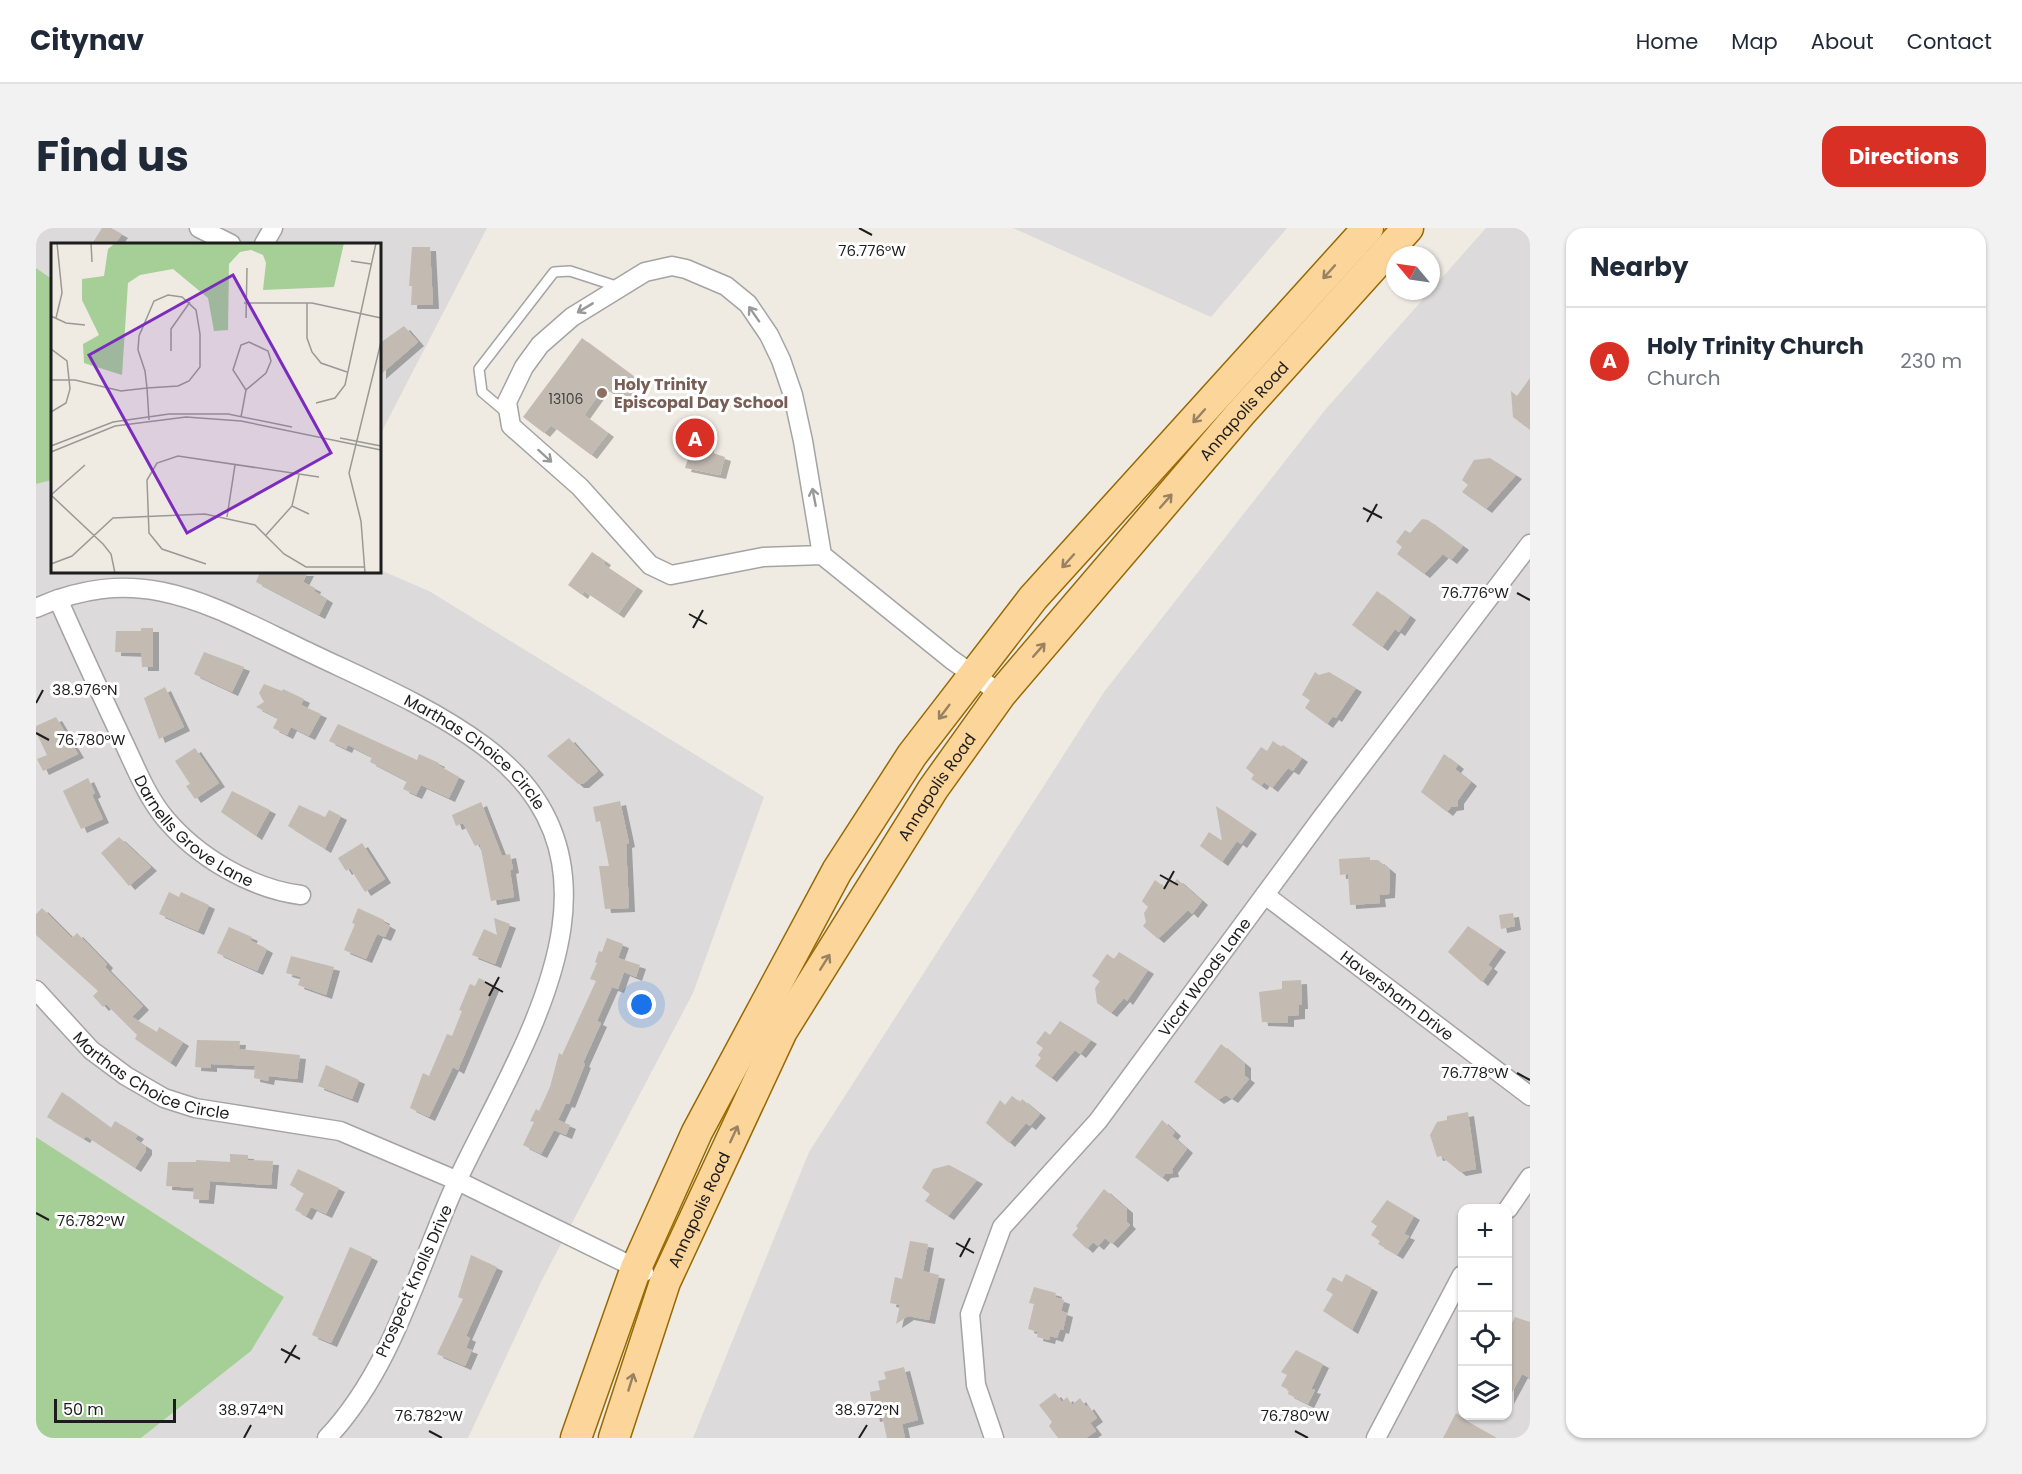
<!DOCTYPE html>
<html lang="en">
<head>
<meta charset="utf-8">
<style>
  :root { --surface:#fff; --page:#f2f2f3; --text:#1f2937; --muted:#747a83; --line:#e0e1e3; --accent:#d93025 }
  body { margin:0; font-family:Poppins,sans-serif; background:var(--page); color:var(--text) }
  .controls { position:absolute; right:18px; bottom:18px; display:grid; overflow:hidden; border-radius:12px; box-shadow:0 2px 4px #0004 }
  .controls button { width:54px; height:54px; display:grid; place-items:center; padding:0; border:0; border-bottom:2px solid var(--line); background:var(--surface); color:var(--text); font:30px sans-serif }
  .compass { position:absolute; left:1350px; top:18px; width:54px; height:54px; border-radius:50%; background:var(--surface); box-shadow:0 2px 4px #0004; rotate:299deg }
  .scale { position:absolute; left:18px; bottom:15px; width:122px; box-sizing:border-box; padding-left:6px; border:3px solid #1d1d1d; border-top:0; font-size:16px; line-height:21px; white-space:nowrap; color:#1d1d1d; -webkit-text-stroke:4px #fff; paint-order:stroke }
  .you { position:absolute; left:606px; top:777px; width:21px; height:21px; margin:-15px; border:4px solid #fff; border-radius:50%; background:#1a73e8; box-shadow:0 0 0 9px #1a73e833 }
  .badge { display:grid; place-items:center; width:39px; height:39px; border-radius:50%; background:var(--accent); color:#fff; font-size:20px; font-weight:700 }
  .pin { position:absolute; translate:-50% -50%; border:3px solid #fff; box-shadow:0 2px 6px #0006 }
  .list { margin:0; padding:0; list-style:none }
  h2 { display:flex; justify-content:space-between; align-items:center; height:78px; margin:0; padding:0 24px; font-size:26px }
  h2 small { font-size:20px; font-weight:400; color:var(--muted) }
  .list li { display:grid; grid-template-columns:39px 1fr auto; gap:18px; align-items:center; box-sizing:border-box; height:108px; padding:0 24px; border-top:2px solid var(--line) }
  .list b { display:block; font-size:22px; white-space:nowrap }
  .list p { margin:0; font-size:20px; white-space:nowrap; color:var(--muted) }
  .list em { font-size:20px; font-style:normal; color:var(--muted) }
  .icon { flex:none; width:33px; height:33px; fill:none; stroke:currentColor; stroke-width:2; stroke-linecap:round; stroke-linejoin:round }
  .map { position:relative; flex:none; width:1494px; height:1210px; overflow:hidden; border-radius:18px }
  header { display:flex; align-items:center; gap:36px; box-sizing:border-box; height:84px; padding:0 30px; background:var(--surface); border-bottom:2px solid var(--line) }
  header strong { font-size:28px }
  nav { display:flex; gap:33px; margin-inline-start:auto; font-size:21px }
  .intro { display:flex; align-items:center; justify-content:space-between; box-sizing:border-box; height:144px; padding:0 36px }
  h1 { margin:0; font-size:42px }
  .button { padding:15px 27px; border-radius:18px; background:var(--accent); color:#fff; font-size:21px; font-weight:700 }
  main { display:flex; gap:36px; padding:0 36px }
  aside { flex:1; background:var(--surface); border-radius:18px; box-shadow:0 2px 4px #0004 }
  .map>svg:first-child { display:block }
  .residential { fill:#dcdada; fill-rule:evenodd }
  .forest { fill:#a6cf97 }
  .building { fill:#c3bab2; filter:url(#shadow) }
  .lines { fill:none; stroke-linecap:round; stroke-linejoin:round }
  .service-casing { stroke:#a4a4a4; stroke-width:12 }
  .minor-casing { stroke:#a4a4a4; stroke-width:21 }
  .primary-casing { stroke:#976900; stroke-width:33 }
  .service { stroke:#fff; stroke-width:9 }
  .minor { stroke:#fff; stroke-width:18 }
  .primary { stroke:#fcd59a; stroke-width:30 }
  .oneway { stroke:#988262 }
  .oneway2 { stroke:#999 }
  .ticks { fill:none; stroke:#1d1d1d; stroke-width:2 }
  .education-dot { fill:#8d6e63; stroke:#fff; stroke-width:2 }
  .labels { text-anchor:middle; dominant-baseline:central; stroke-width:6; stroke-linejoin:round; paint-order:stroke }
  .number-label { font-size:14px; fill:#464442 }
  .education-label { font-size:16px; font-weight:bold; fill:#785e54; stroke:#fff; text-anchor:start }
  .street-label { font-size:16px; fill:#1d1d1d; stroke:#fff }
  .inset-road { fill:none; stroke:#9b9994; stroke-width:1.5 }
  .view { fill:#7b2cbf; fill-opacity:0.15; stroke:#7b2cbf; stroke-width:3 }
  .inset-edge { fill:none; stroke:#1d1d1d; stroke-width:3 }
  .ticks-label { font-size:15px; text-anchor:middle; fill:#1d1d1d; stroke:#fff; stroke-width:6; stroke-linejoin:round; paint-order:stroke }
</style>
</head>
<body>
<header>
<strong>Citynav</strong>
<nav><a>Home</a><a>Map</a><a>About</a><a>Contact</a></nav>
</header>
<div class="intro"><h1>Find us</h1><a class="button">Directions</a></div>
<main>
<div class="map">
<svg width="1494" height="1210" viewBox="0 0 1494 1210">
  <defs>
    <filter id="shadow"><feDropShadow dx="6" dy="4" stdDeviation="0" flood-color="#0004"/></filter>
  </defs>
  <rect width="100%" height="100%" fill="#efebe3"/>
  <path class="residential" d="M0,0H451L344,207V16H16V51L0,40Z
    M977,0H1251L1175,89Z
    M1450,0H1494V1210H657L773,924L1068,464L1289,182ZM1426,980H1472V1188H1426Z
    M16,252V344L344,342L393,363L728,569L657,765L505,1054L432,1210H105L215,1123L248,1069L0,909V256Z"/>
  <path class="forest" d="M0,40L16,51V252L0,256Z
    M0,909L248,1069L215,1123L105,1210H0Z"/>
  <path class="building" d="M66,0H75L86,6L79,16H56Z
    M376,19H394L397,77H375L376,58H373Z
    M368,98L382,114L344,147V115Z
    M546,110L608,156L593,178L568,159L548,187L572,205L555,227L515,197L508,205L487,189Z
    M1494,150V202L1477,189L1475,163L1481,168Z
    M661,203L675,207L671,223L689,229L684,247L649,240Z
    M1454,230L1480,247L1450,281L1426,264L1432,257L1426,252L1438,232Z
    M1386,291L1392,292L1427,318L1415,332L1407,326L1388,346L1361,326L1366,319L1360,314L1369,302L1374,305Z
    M556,324L569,333L567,336L601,359L582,386L548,363L546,367L532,357Z
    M224,344H272L267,354L279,360L278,363L291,371L283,387L220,354Z
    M1341,363L1374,388L1363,404L1359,401L1346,419L1316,397Z
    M105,400H117V439H106L105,425L79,424L80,403H105Z
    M168,424L208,439L196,464L158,446Z
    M1279,444L1283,447L1293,444L1320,460L1300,490L1297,488L1291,496L1269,480L1274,472L1266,467Z
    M228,456L246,463L247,461L268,471L265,477L285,486L273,508L255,499L251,507L237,500L242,490L220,479L228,474L223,465Z
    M129,459L148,499L123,511L108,470Z
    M20,489L42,526L7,543L1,531L11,527L0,504V498Z
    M302,496L381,532L383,526L403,535L402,537L423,549L413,570L385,557L380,567L367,561L371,553L334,534L336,529L312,517L310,521L293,513Z
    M533,510L562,543L547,556H542L511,528Z
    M1237,513L1245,519L1247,517L1266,530L1257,543L1252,540L1236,560L1228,554L1225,558L1215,551L1218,547L1210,540L1225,519L1231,523Z
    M159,520L183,555L159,571L150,558L154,556L139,533Z
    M1408,526L1422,537L1419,541L1435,554L1422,572V578L1415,579L1411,584L1385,564Z
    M52,550L59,565L56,567L67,591L45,601L27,563Z
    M196,563L234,582L220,608L185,584Z
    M584,573L593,615L590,616L593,680L569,681L563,638H573L564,593L560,594L557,579Z
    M445,574L466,628L474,626L477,641L474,642L478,669L455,673L444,616L439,618L427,595L420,598L416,587Z
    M263,577L289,589L293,582L305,588L289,621L252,598Z
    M1180,578L1215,602L1205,616L1201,613L1186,634L1164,618L1173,604L1186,613Z
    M83,609L115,639L93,658L65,625Z
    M326,615L349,651L329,664L314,640L310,643L302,630Z
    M1334,629V632H1342L1354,642L1353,666L1343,667L1344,675L1314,677L1312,646L1304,647L1303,631Z
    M1141,651L1166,673L1156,686L1152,682L1122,711L1107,698L1110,694L1108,685L1112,679L1106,673L1119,652L1128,659L1135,652L1138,655Z
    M133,664L143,669L145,664L173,677L162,703L123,686Z
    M6,680L36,710L41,705L71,736L69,739L107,778L96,789L121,804L123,799L147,814L134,835L99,811L101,807L70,776L67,779L57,768L62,763L0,707V686Z
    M322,680L348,692L347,694L354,698L349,709L341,706L330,731L308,722L319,696L316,695Z
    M1477,685L1479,698L1465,701L1463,687Z
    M458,690L474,696L459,736L436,727L448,701L461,707Z
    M1432,698L1464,720L1452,737L1456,740L1446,754L1412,724Z
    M193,699L216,709L214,712L231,721L221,743L181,725Z
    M571,710L587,716L582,730L604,737L600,749L588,744L582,761L576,759L561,793L565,795L547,835L549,836L533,876L530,875L522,892L534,897L530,907L518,902L505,926L487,917L498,894L494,893L500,881L503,883L514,859L523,825L526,827L560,753L554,751L561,735L559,734L563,723L566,724Z
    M1083,724L1112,742L1091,773L1088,770L1075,785L1061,775L1059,760L1064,753L1056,748L1071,726L1078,731Z
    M255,728L298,739L290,767L262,757L265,749L250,745Z
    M443,750L458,757L422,842L417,839L393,889L374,880L387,845L393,848L411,806L416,808L426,783L423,782L434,756L439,758Z
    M1265,752L1266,777H1263V787L1252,788V795L1226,794L1223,764L1246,761V753Z
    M1024,793L1055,812L1044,826L1039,822L1015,850L999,838L1005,830L1002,827L1007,820L1000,815L1009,803L1014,807Z
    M161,812L204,813L203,821L264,827L261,851L233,848L232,853L218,850L219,838L175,836V840L159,839Z
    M1185,816L1209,836V848L1213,851L1196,871L1190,867L1182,872L1158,854Z
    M290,837L323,852L316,871L282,858Z
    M26,864L75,900L79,893L102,907L99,911L110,918V923L99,940L50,908L48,911L11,889Z
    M976,868L984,874L986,871L1004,886L994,898L990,895L973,915L950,895L964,872L969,877Z
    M1432,884L1440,941L1424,944L1405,928L1401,929L1394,907L1401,894L1411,892V888Z
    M1126,892L1139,904L1136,908L1151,921L1136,941L1137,945L1129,946L1126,950L1099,929Z
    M194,926L212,927V932L237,933L235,957L174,953L172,972L157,971L158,960L130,958L132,934H160V932L194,934Z
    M913,937L941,952L912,988L889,973L894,966L886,960L897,941Z
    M262,941L303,960L290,986L275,979L270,988L259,982L268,965L254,957Z
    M1068,961L1091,981V994L1094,997L1076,1016L1069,1010L1062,1018L1057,1014L1051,1021L1036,1007L1042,1000L1040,998Z
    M1351,972L1378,988L1368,1006L1373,1008L1361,1027L1342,1016L1344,1013L1335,1007L1341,998L1335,994Z
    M874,1013L892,1016L887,1043L903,1047L893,1092L872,1088L860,1096L864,1077L854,1075L859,1049L866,1051Z
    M314,1019L336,1029L295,1115L276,1107Z
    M435,1027L461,1039L430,1108L434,1110L430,1120L436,1122L429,1138L401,1126L427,1071L422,1069Z
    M1310,1046L1336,1060L1316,1102L1287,1083L1297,1066L1290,1062L1297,1049L1306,1054Z
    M998,1059L1020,1065L1019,1069L1028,1072L1025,1083L1031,1085L1027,1102L1024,1101L1021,1110L1014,1108L1013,1112L1001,1109L1002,1104L992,1101L998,1076L993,1075Z
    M1479,1089L1494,1094V1150L1486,1146L1472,1172V1095L1475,1097Z
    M1260,1122L1287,1136L1275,1161L1279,1162L1272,1176L1252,1166L1253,1162L1245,1158L1251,1147L1245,1144Z
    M868,1139L882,1192L866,1196L869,1210H851L846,1188L838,1190L834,1164L844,1162L842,1153L850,1151L848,1144Z
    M1019,1165L1026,1174L1031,1169L1036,1177L1044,1170L1050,1179L1052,1177L1061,1190L1054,1195L1060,1203L1050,1210H1022L1013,1198L1016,1194L1003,1177Z
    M1420,1185L1429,1192L1461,1210H1407Z"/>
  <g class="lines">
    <defs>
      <path id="service" d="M472,186L446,164L443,141L518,44L534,43L583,59"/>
      <g id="minor">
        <path d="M163,0L195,16"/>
        <path d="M228,16L237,0"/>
        <path d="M786,327L767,213L757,167L745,132L733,107L712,76L690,58L650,41L636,38L609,44L536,89L504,117L488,139L471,174L475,198L544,259L614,337L635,347L727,329L786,327L916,432L965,466"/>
        <path id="s1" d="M22,371C43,419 65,466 87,513C99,538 110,567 128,589C160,628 215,661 265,667"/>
        <path id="s2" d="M0,380C103,334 170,375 264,420C326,450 393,477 448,518C610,638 486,816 422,951C382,1038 358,1139 291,1210"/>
        <path id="s3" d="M1229,667L1494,868"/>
        <path id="s4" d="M0,762L55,822L90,848L128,870L159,880L304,903L422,953L608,1044"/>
        <path d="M1472,981L1494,949"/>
        <path id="s5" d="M958,1210L940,1157L934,1086L966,999L1062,893L1287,588L1494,316"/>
        <path d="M1340,1210L1426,1047"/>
      </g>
      <g id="primary">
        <path d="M540,1210L600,1040L661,904L801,643L876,527L997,370L1332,0"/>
        <path id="s6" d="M578,1210L629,1054L746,803L897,561L965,466L1205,185L1372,0"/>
      </g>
    </defs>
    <use href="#service" class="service-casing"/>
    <use href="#minor" class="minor-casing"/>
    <use href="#primary" class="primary-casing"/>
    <use href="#service" class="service"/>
    <use href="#minor" class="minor"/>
    <use href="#primary" class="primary"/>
  </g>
  <defs><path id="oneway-shaft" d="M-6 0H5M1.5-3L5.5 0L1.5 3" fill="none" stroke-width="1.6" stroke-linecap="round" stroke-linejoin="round" transform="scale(1.5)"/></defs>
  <g class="oneway">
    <use href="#oneway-shaft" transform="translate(1293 44) rotate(132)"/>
    <use href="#oneway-shaft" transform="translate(1163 188) rotate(132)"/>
    <use href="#oneway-shaft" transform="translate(1130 273) rotate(-49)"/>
    <use href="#oneway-shaft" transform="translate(1032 333) rotate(132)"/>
    <use href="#oneway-shaft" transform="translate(1003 422) rotate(-49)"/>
    <use href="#oneway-shaft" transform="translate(908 484) rotate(127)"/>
    <use href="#oneway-shaft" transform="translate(789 734) rotate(-58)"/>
    <use href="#oneway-shaft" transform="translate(698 906) rotate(-65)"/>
    <use href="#oneway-shaft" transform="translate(595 1154) rotate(-73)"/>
  </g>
  <g class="oneway2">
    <use href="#oneway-shaft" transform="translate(549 80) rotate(149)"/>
    <use href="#oneway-shaft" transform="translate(718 86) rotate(-125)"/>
    <use href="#oneway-shaft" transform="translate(509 228) rotate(42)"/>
    <use href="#oneway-shaft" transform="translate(778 269) rotate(-101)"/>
  </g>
  <path class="ticks" d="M823,0L836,7M1327,280L1346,290M1331,294L1341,276M1481,365L1494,372M653,386L671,396M657,400L667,382M0,475L7,462M0,505L13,512M1124,647L1142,657M1128,661L1138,643M449,754L467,764M453,768L463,749M1481,845L1494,852M0,985L13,992M920,1015L938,1025M924,1029L934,1010M245,1121L264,1131M249,1135L260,1117M393,1203L406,1210M1259,1203L1272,1210M208,1210L215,1197M823,1210L831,1197"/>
  <circle class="education-dot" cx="566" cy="165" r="6"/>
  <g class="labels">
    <g class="number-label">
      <text x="530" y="171">13106</text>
    </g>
    <g class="education-label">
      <text x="578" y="156">Holy Trinity<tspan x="578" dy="18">Episcopal Day School</tspan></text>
    </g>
    <g class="street-label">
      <text stroke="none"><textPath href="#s6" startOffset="1216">Annapolis Road</textPath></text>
      <text stroke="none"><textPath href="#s2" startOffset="484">Marthas Choice Circle</textPath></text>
      <text stroke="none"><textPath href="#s6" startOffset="730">Annapolis Road</textPath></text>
      <text stroke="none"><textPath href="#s1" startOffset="274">Darnells Grove Lane</textPath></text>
      <text stroke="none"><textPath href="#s5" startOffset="542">Vicar Woods Lane</textPath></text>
      <text stroke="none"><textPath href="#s3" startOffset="166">Haversham Drive</textPath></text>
      <text stroke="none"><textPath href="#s4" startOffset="148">Marthas Choice Circle</textPath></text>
      <text stroke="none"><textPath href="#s6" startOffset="244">Annapolis Road</textPath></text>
      <text transform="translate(378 1053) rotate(-66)">Prospect Knolls Drive</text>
    </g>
  </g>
  <g transform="translate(15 15)">
    <rect width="330" height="330" fill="#efebe3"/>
    <path d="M64,0H293L283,44L212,47L215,20L212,12L200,7L189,9L178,21L177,87L163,88L157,55L122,26L89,32L77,40L71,132L33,120L32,101L48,92L31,57V36L53,33L57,6Z" fill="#a6cf97"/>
    <path class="inset-road" d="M40,0L41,19M300,18L320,21M193,60H261L330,75M256,60V95L261,109L270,120L296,129M0,73L15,80L34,82M5,75L11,50L6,0M195,75L196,25M0,106L16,118L19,146L15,160L0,169M120,108V86L139,59M0,137H24L70,148L96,145L127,143L138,138L149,124V91L145,67L131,54L117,52L103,58L88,93L87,107L94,128L96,145L98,177M265,160L284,155L294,142L325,0M190,174L195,147L215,130L220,118L217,108L198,99L190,102L182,127L195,147M289,195L330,203M0,203L62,179L118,171H177L241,184M0,209L64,183L135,174L190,178L330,207M34,222L0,252L52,301L60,311L64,330M241,263L258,271M176,274L184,222M215,292L241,263L248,232M0,321L21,313L62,275L154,271L204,282L233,311L255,324H314M155,321L111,306L98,290L96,237L106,220L127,213L268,234M314,330L310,278L298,230L330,99"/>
    <path class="view" d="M182,32L280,210L136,290L38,112Z"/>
    <rect width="330" height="330" class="inset-edge"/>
  </g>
  <g class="ticks-label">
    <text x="836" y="28">76.776°W</text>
    <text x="1439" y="370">76.776°W</text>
    <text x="49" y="467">38.976°N</text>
    <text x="55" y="517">76.780°W</text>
    <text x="1439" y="850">76.778°W</text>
    <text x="55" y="998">76.782°W</text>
    <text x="215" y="1187">38.974°N</text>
    <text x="831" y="1187">38.972°N</text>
    <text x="393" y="1193">76.782°W</text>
    <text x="1259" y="1193">76.780°W</text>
  </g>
</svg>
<div class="controls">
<button>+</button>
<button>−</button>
<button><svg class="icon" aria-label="locate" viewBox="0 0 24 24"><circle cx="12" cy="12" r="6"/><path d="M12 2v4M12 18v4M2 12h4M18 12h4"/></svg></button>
<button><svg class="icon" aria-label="layers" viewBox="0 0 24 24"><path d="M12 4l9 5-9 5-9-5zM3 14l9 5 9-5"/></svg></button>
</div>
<svg class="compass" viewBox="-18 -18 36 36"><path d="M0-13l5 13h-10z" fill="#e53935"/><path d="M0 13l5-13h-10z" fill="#747a83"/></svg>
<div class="scale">50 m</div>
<div class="you"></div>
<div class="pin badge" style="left:659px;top:210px">A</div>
</div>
<aside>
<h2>Nearby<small></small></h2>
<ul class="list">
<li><span class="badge">A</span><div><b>Holy Trinity Church</b><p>Church</p></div><em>230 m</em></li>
</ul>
</aside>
</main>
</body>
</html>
